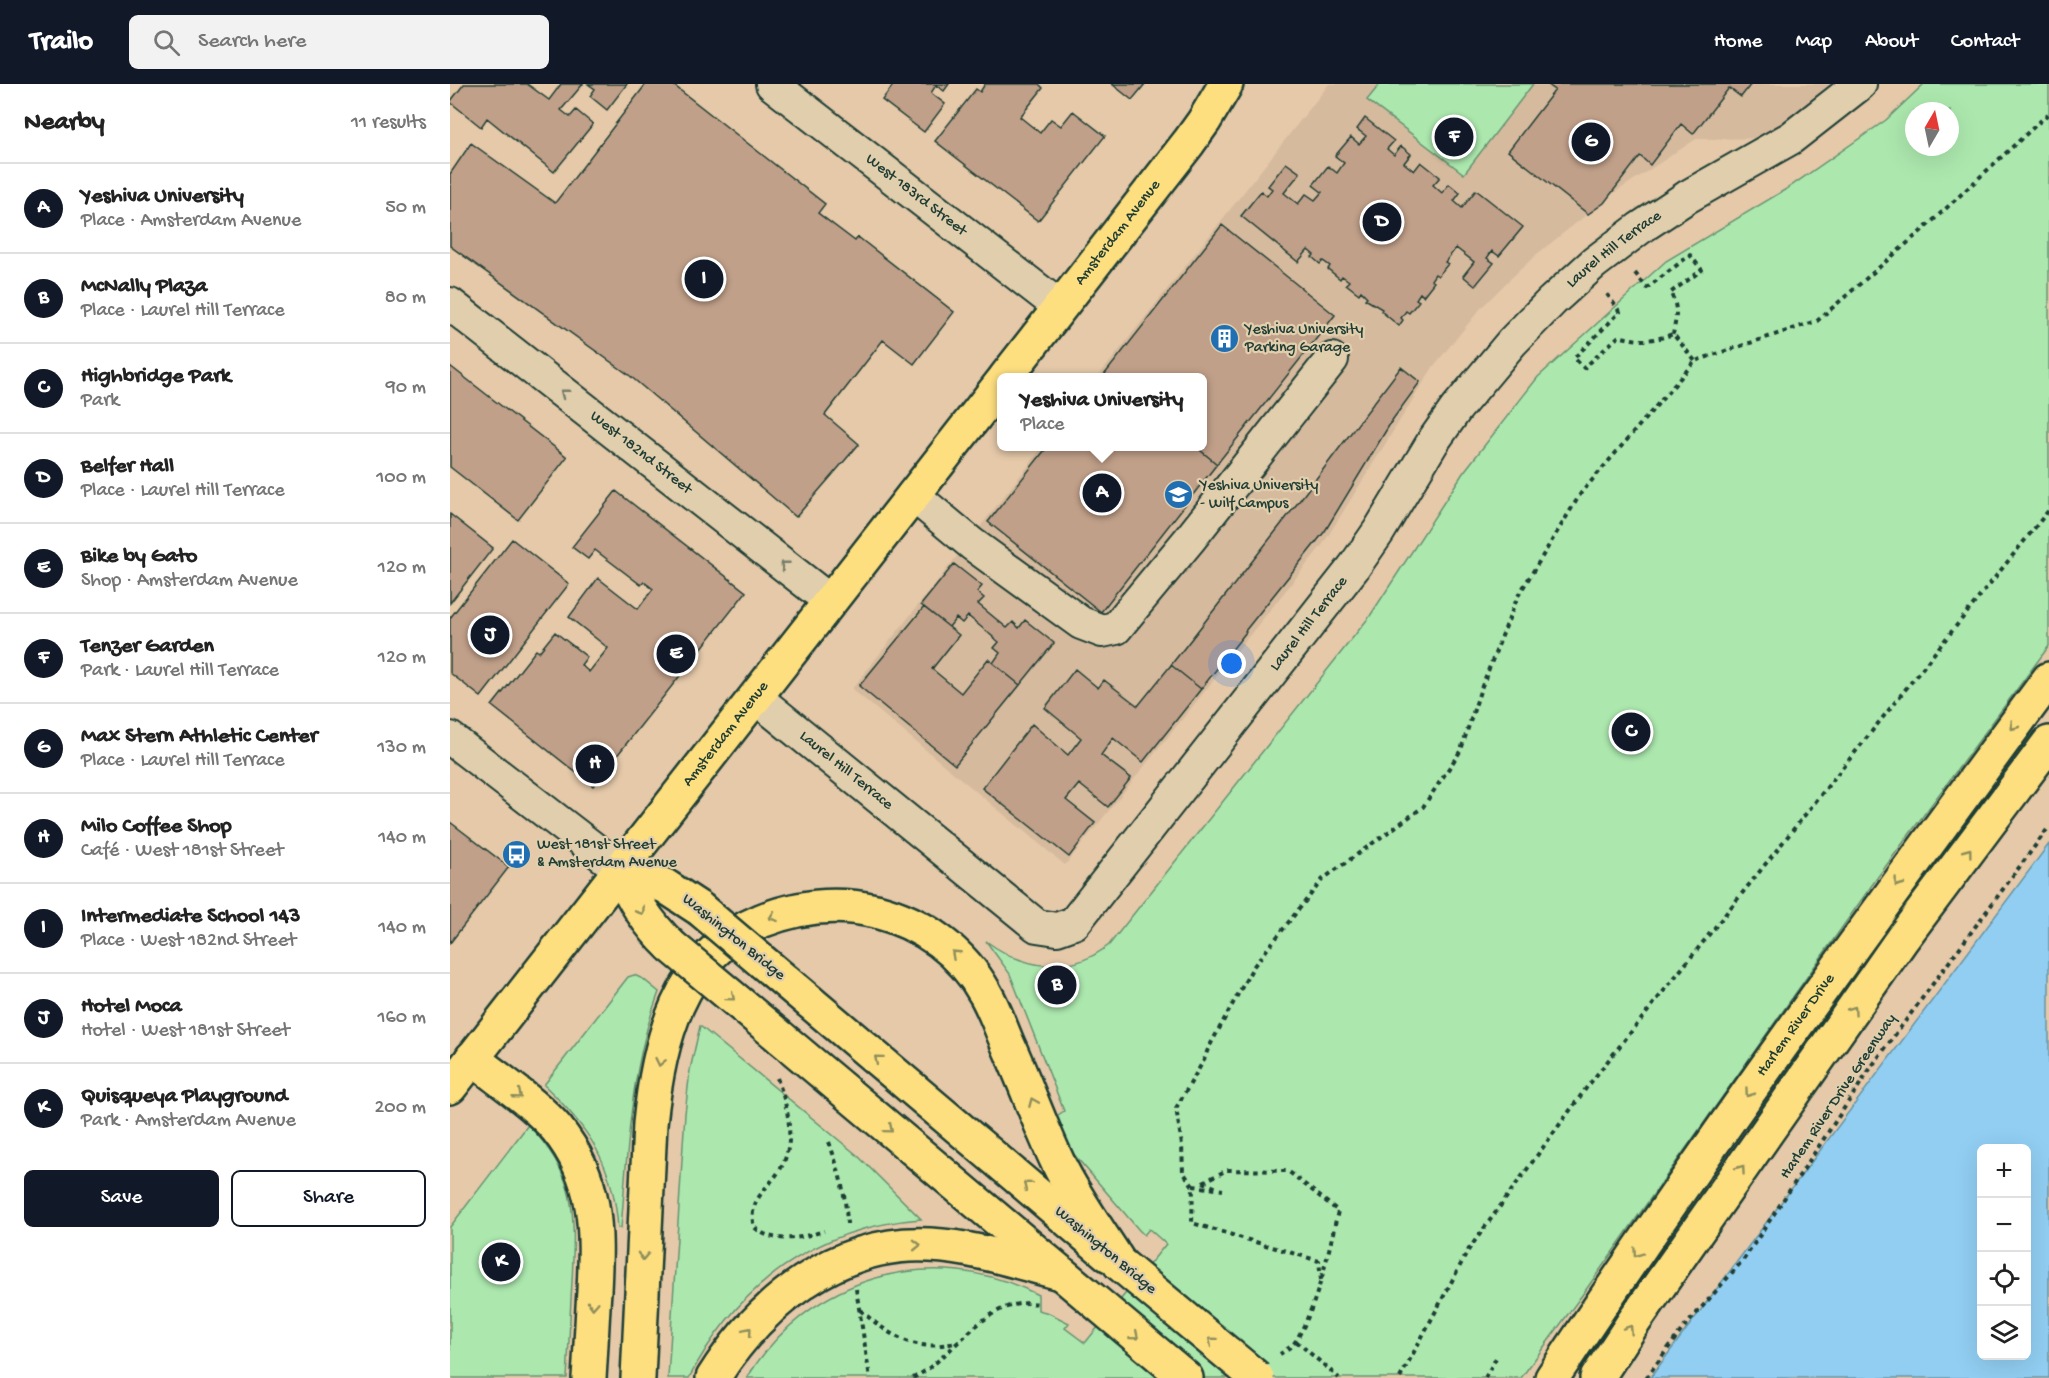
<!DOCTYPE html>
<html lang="en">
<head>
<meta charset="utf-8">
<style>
  :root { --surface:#fff; --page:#f2f2f2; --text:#222; --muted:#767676; --line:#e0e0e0; --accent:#111827 }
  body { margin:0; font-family:"Gochi Hand",sans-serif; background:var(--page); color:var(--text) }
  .controls { position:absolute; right:18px; bottom:18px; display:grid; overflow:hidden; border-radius:9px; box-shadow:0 6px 24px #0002 }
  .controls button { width:54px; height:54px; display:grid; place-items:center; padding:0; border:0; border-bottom:2px solid var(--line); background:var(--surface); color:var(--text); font:30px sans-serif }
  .compass { position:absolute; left:1455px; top:18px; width:54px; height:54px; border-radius:50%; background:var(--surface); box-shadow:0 6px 24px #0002; rotate:9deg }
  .you { position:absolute; left:782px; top:580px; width:21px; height:21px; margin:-15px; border:4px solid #fff; border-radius:50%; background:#1a73e8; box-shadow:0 0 0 9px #1a73e833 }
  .badge { display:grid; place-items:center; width:39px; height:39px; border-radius:50%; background:var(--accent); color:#fff; font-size:20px; font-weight:700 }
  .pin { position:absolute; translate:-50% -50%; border:3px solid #fff; box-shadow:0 2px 6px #0006 }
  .popup { position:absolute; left:547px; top:289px; width:210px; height:78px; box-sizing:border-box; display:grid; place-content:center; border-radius:9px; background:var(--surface); filter:drop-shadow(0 2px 4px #0005); font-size:20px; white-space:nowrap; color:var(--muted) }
  .popup b { font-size:22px; color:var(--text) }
  .popup::after { content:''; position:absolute; left:50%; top:100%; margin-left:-12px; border:12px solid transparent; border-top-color:var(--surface) }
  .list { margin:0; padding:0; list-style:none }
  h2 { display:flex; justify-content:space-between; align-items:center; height:78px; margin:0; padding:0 24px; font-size:26px }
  h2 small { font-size:20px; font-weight:400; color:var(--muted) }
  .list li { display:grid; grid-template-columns:39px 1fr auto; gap:18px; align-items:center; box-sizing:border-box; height:90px; padding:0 24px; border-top:2px solid var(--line) }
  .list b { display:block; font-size:22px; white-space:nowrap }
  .list p { margin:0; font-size:20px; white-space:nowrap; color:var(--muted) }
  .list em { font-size:20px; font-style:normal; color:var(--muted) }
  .actions { display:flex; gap:12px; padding:18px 24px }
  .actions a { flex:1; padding:14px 0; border:2px solid var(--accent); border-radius:9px; text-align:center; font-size:21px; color:var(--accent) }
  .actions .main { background:var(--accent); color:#fff }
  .icon { flex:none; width:33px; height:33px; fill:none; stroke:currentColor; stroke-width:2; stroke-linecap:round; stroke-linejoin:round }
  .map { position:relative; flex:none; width:1599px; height:1294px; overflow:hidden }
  header { display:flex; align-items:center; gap:36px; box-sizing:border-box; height:84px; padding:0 30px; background:var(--accent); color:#fff }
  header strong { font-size:28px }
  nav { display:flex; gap:33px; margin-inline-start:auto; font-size:21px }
  .search { width:420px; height:54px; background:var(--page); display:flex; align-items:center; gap:15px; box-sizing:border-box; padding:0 21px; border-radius:9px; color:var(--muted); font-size:22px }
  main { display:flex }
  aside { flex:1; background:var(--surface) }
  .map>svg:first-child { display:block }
  .built { fill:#d6ba9d }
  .green { fill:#ace8ae; stroke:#669271; stroke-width:1.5; fill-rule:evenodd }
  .water { fill:#91cef2; stroke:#6394a6; stroke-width:1.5; fill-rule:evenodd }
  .building { fill:#c1a089; stroke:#1f3d34; stroke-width:1.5 }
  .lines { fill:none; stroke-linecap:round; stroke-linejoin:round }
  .minor-casing { stroke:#1f3d34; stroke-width:36 }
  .major-casing { stroke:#1f3d34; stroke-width:38 }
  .highway-casing { stroke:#1f3d34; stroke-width:38 }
  .path { stroke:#1f3d34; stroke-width:4; stroke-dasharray:4.5 4.5; stroke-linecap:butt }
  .minor { stroke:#e1ceac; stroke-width:32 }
  .major { stroke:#fedf80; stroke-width:33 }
  .highway { stroke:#fedf80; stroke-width:33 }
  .major-bridge-casing { stroke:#1f3d34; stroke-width:38; stroke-linecap:butt }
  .major-bridge { stroke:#fedf80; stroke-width:33 }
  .oneway { stroke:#767e6a }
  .oneway2 { stroke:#8e8e5a }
  .labels { text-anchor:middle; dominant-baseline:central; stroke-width:4.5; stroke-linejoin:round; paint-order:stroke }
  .street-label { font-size:16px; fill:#1f3d34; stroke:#e1ceac }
  .poi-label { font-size:16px; fill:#1f3d34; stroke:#e1ceac; text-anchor:start }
</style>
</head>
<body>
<header>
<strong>Trailo</strong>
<div class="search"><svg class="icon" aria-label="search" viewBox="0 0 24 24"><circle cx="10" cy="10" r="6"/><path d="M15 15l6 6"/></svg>Search here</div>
<nav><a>Home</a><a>Map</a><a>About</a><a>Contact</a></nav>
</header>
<main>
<aside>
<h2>Nearby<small>11 results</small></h2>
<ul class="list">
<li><span class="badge">A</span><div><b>Yeshiva University</b><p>Place · Amsterdam Avenue</p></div><em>50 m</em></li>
<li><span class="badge">B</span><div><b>McNally Plaza</b><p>Place · Laurel Hill Terrace</p></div><em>80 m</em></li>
<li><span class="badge">C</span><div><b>Highbridge Park</b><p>Park</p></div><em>90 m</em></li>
<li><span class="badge">D</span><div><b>Belfer Hall</b><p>Place · Laurel Hill Terrace</p></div><em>100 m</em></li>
<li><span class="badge">E</span><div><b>Bike by Gato</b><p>Shop · Amsterdam Avenue</p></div><em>120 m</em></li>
<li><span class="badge">F</span><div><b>Tenzer Garden</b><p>Park · Laurel Hill Terrace</p></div><em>120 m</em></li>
<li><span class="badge">G</span><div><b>Max Stern Athletic Center</b><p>Place · Laurel Hill Terrace</p></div><em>130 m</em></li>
<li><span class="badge">H</span><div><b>Milo Coffee Shop</b><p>Café · West 181st Street</p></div><em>140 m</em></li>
<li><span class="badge">I</span><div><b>Intermediate School 143</b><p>Place · West 182nd Street</p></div><em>140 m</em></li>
<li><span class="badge">J</span><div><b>Hotel Moca</b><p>Hotel · West 181st Street</p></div><em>160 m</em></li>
<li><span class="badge">K</span><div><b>Quisqueya Playground</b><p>Park · Amsterdam Avenue</p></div><em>200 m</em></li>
</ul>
<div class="actions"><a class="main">Save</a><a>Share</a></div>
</aside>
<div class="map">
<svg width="1599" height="1294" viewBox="0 0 1599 1294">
  <rect width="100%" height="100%" fill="#e5c9a9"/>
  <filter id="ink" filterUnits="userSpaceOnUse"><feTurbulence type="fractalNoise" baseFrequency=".0167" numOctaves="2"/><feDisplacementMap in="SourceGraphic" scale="12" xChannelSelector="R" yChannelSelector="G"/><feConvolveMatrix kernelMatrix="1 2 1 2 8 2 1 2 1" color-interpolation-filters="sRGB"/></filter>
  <g filter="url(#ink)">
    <path class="built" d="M879,0H1410L1341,54L1246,55L1164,109L1087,170L1057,198L1031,224L983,283L873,460L615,781L402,605L593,363L752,362V294L648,293Z"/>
    <path class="green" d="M930,0H1083L1014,90L917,16Z
      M1474,0H1599V562L1427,794L1135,1207L1071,1294H297C359,1192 482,1157 588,1211V1226L599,1229L619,1239L615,1244L635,1259L716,1160L699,1145L694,1151L689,1146L615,1060L605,1033L614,1027L560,890L536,857C575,886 620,892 659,861L920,532L1013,389L1088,293L1216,177L1338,104L1436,36ZM1464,27H1500V63H1464Z
      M184,891L193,895L209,908C180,984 178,1064 171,1144H168C164,1081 139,1044 94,1001L178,893Z
      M250,942L407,1071L471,1135C365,1143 288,1201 239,1294H218L235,1030L240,986Z
      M78,1041C128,1091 125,1132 122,1198C120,1230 119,1262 117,1294H0V1143Z"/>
    <path class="water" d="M1599,760V1294H1200ZM1532,1064H1576V1272H1532Z"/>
    <path class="building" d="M14,0H77L99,16L111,0H133L111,26L120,33L126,26L143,40L104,88L37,34L31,43L0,18Z
      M138,0H177L157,26L140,12L145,5Z
      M196,0H222L375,120L368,129L405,157L408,153L504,228L464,280L433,256L375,331L409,360L346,433L179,291L0,162V90L21,59L105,119Z
      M444,0H499L494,7L486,1L481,9L495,20L474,48L432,16Z
      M535,0H589L593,4L570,33L590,49L601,35L611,42L623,27L655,52L588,137L485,57L526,5L530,8Z
      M662,0H695L682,16Z
      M1097,0H1301L1291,13L1279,4L1243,50L1231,40L1200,81L1190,72L1154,119L1138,130L1058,67L1105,6Z
      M915,34L944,57L937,65L944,71L951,62L961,70L954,79L964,87L971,78L990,93L983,101L992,109L999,100L1010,109L1004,117L1012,124L1026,106L1073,143L1049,172L1042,167L1037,174L1044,179L1025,202L1013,192L1024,178L1006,164L995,178L998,180L988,192L985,190L981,196L984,198L973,212L970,209L966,215L969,217L959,229L956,227L951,234L953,236L949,242L931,227L932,225L915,215L917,213L911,207L909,210L896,200L899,197L892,192L890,195L878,185L880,182L873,177L870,180L862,173L864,171L858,166L848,178L791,132L811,107L817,112L822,105L818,102L836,79L850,89L834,109L848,120L856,110L865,116L872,108L863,101L878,82L887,89L894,79L885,72L901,53L909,60L916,52L907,45Z
      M772,141L885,231L767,380L745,362H752V294H658L654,291Z
      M0,282L117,373L68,436L0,383Z
      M951,283L970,298L943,335L875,447L795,547L796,548L751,605L721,581L840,429Z
      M598,362H745L767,380L651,528L538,438Z
      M166,407L296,508L143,702L42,622L86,566L89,568L105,548L137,573L131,581L139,588L158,564L119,533L148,494L188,525L203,505L194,498L191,501L145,466L138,475L122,463Z
      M0,430L43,464L0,519Z
      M62,455L119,500L31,613L0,589V534Z
      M504,480L532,502L527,508L534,514L528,520L557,544L563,538L569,544L575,536L604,559L570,601L543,579L550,569L544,564L549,558L518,532L512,539L506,534L499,543L471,521Z
      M474,523L509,551L482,585L511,609L538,575L570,601L505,681L409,602Z
      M721,581L751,605L693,678L663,654L651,671L681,694L658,723L629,700L616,716L645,739L619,773L532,704L582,640L618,671L631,654L595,624L625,585L648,604L654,596L688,622Z
      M0,738L59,783L0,859Z"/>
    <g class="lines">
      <defs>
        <g id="minor">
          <path id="s1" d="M322,0L610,223"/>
          <path id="s2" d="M0,220L380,517"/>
          <path d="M463,411L522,460L631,539L652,547L666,544L739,456L882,275"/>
          <path id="s3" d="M305,613L587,842L607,845L624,839L904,483L929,447L984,356L1006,325L1062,258L1102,217L1144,179L1190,144L1237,113L1341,54L1410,0"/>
          <path d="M0,654L170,785"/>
        </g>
        <g id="major">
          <path id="s4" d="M555,294L739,58L754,37L776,0"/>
          <path d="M170,785C182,815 197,839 221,862"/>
          <path d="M170,785L215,802L250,825"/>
          <path d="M360,918L659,1171"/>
          <path d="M330,953L736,1294"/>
          <path id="s5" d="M0,1003L552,298"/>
        </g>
        <g id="highway">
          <path d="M22,974C48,995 87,1021 107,1045C148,1096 147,1145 144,1207C142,1236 141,1265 139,1294"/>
          <path d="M188,1294L200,1040C208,960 228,871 311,837C348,822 387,818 426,827C472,839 512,867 535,909C545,926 551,945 559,963C576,1001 590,1041 608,1079C625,1114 649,1147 670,1180"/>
          <path d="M263,1294C310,1219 387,1156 480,1161C524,1163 568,1178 610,1189"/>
          <path id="s6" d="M1102,1294C1260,1056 1429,825 1599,595"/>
          <path d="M1147,1294L1183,1239L1452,855L1599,659"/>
        </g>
      </defs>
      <use href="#minor" class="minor-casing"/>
      <use href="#major" class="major-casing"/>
      <use href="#highway" class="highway-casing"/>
      <path class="path" d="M1185,189L1197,204L1240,171L1252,186L1220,209C1229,222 1226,235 1223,250
        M1157,210L1170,228L1124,274L1134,284L1169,252C1188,258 1204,257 1223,250L1245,277
        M327,994C337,1021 345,1050 334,1078C324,1102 296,1113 304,1143C324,1161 350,1154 374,1147
        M379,1058C389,1086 396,1111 397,1140
        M753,1098L777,1086L838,1087L888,1127C878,1170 869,1216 847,1255C844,1261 836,1266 830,1270
        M753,1098L767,1104
        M743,1102L773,1106
        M871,1196L869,1177L742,1139L743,1102L733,1088L732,1061L726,1024L754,976L758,965L803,883L873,795L973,723L1011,666L1030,607L1068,512L1131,409L1245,277L1367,237L1477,142L1599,29
        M406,1205L420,1294
        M410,1226C443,1254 465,1269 509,1258
        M846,1257L889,1294
        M463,1294C507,1272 534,1211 590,1220
        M950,1294L1019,1165L1137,1003L1599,426
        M1035,1294L1046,1274
        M1196,1294L1231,1247L1294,1175L1422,982L1599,743"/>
      <use href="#minor" class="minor"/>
      <use href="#major" class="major"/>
      <use href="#highway" class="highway"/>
      <defs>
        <path id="major-bridge" d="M250,825L360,918
          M221,862L330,953
          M670,1180L807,1294"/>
      </defs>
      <use href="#major-bridge" class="major-bridge-casing"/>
      <use href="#major-bridge" class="major-bridge"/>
    </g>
    <defs><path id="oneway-chevron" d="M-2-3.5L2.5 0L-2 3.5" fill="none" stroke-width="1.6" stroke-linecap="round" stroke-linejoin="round" transform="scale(1.5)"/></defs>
    <g class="oneway">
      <use href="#oneway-chevron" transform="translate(114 309) rotate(-142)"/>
      <use href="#oneway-chevron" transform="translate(334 481) rotate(-142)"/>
    </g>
    <g class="oneway2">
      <use href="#oneway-chevron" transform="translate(1564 642) rotate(127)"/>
      <use href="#oneway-chevron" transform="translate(1518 768) rotate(-53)"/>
      <use href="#oneway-chevron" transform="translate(1448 799) rotate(127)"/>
      <use href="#oneway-chevron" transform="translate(191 827) rotate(57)"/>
      <use href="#oneway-chevron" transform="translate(323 833) rotate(160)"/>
      <use href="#oneway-chevron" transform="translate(505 870) rotate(-137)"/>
      <use href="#oneway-chevron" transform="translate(281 913) rotate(40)"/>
      <use href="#oneway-chevron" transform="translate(1403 926) rotate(-55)"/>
      <use href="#oneway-chevron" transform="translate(428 975) rotate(-140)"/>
      <use href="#oneway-chevron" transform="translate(210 978) rotate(102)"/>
      <use href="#oneway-chevron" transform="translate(1299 1009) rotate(125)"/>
      <use href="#oneway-chevron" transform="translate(68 1011) rotate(39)"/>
      <use href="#oneway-chevron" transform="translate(583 1018) rotate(-113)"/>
      <use href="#oneway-chevron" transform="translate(439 1045) rotate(40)"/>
      <use href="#oneway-chevron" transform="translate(1291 1085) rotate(-55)"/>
      <use href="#oneway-chevron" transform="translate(577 1101) rotate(-140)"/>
      <use href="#oneway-chevron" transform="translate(467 1161) rotate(-1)"/>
      <use href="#oneway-chevron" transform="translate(1187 1169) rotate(125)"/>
      <use href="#oneway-chevron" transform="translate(193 1172) rotate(92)"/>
      <use href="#oneway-chevron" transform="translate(143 1221) rotate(93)"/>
      <use href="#oneway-chevron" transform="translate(1179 1245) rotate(-56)"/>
      <use href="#oneway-chevron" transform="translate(298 1247) rotate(-50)"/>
      <use href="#oneway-chevron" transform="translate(685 1252) rotate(40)"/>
      <use href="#oneway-chevron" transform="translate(762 1257) rotate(-140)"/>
    </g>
  </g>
  <defs>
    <symbol id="building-disc" viewBox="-11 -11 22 22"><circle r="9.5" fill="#1f6fb2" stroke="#e1ceac"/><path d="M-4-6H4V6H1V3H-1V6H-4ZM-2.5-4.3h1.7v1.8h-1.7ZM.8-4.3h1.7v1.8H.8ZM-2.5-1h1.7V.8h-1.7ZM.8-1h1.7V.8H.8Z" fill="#fff"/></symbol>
    <symbol id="university-disc" viewBox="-11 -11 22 22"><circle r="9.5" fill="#1f6fb2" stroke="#e1ceac"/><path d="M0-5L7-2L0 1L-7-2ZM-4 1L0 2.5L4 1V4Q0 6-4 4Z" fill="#fff"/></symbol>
    <symbol id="bus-disc" viewBox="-11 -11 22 22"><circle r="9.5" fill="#1f6fb2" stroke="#e1ceac"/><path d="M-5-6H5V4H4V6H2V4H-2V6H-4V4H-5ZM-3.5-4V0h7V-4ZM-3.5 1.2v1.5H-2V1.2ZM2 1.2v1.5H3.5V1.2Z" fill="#fff"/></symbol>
  </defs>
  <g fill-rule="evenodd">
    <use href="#building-disc" x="758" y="238" width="33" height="33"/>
    <use href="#university-disc" x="712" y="394" width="33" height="33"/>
    <use href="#bus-disc" x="50" y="754" width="33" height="33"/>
  </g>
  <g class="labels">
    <g class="street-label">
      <text stroke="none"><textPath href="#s1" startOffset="182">West 183rd Street</textPath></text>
      <text stroke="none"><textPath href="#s4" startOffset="184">Amsterdam Avenue</textPath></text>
      <text stroke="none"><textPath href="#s3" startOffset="1268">Laurel Hill Terrace</textPath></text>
      <text stroke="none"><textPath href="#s2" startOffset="242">West 182nd Street</textPath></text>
      <text stroke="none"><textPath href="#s3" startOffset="782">Laurel Hill Terrace</textPath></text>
      <text stroke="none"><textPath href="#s5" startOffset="448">Amsterdam Avenue</textPath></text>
      <text stroke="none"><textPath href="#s3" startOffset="117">Laurel Hill Terrace</textPath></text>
      <text transform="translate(283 854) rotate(39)">Washington Bridge</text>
      <text stroke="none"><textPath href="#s6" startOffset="429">Harlem River Drive</textPath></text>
      <text transform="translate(1389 1013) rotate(-56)">Harlem River Drive Greenway</text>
      <text transform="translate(655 1167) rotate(40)">Washington Bridge</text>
    </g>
    <g class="poi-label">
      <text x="795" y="246">Yeshiva University<tspan x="795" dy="18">Parking Garage</tspan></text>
      <text x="750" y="402">Yeshiva University<tspan x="750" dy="18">- Wilf Campus</tspan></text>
      <text x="87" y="761">West 181st Street<tspan x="87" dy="18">&amp; Amsterdam Avenue</tspan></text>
    </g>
  </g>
</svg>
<div class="controls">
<button>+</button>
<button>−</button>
<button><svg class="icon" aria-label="locate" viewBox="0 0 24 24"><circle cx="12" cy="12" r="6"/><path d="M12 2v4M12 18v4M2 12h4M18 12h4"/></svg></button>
<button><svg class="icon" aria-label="layers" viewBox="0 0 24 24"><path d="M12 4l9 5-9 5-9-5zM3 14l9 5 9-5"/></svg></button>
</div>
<svg class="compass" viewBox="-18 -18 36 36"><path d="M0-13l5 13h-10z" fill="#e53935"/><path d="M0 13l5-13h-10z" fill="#767676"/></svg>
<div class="you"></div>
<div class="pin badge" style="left:652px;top:409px">A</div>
<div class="popup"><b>Yeshiva University</b>Place</div>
<div class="pin badge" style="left:607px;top:901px">B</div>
<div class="pin badge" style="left:1181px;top:648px">C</div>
<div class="pin badge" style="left:932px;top:138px">D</div>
<div class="pin badge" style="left:226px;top:570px">E</div>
<div class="pin badge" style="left:1004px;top:53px">F</div>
<div class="pin badge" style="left:1141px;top:58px">G</div>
<div class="pin badge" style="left:145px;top:680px">H</div>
<div class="pin badge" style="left:254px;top:195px">I</div>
<div class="pin badge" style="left:40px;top:551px">J</div>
<div class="pin badge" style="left:51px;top:1178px">K</div>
</div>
</main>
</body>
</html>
